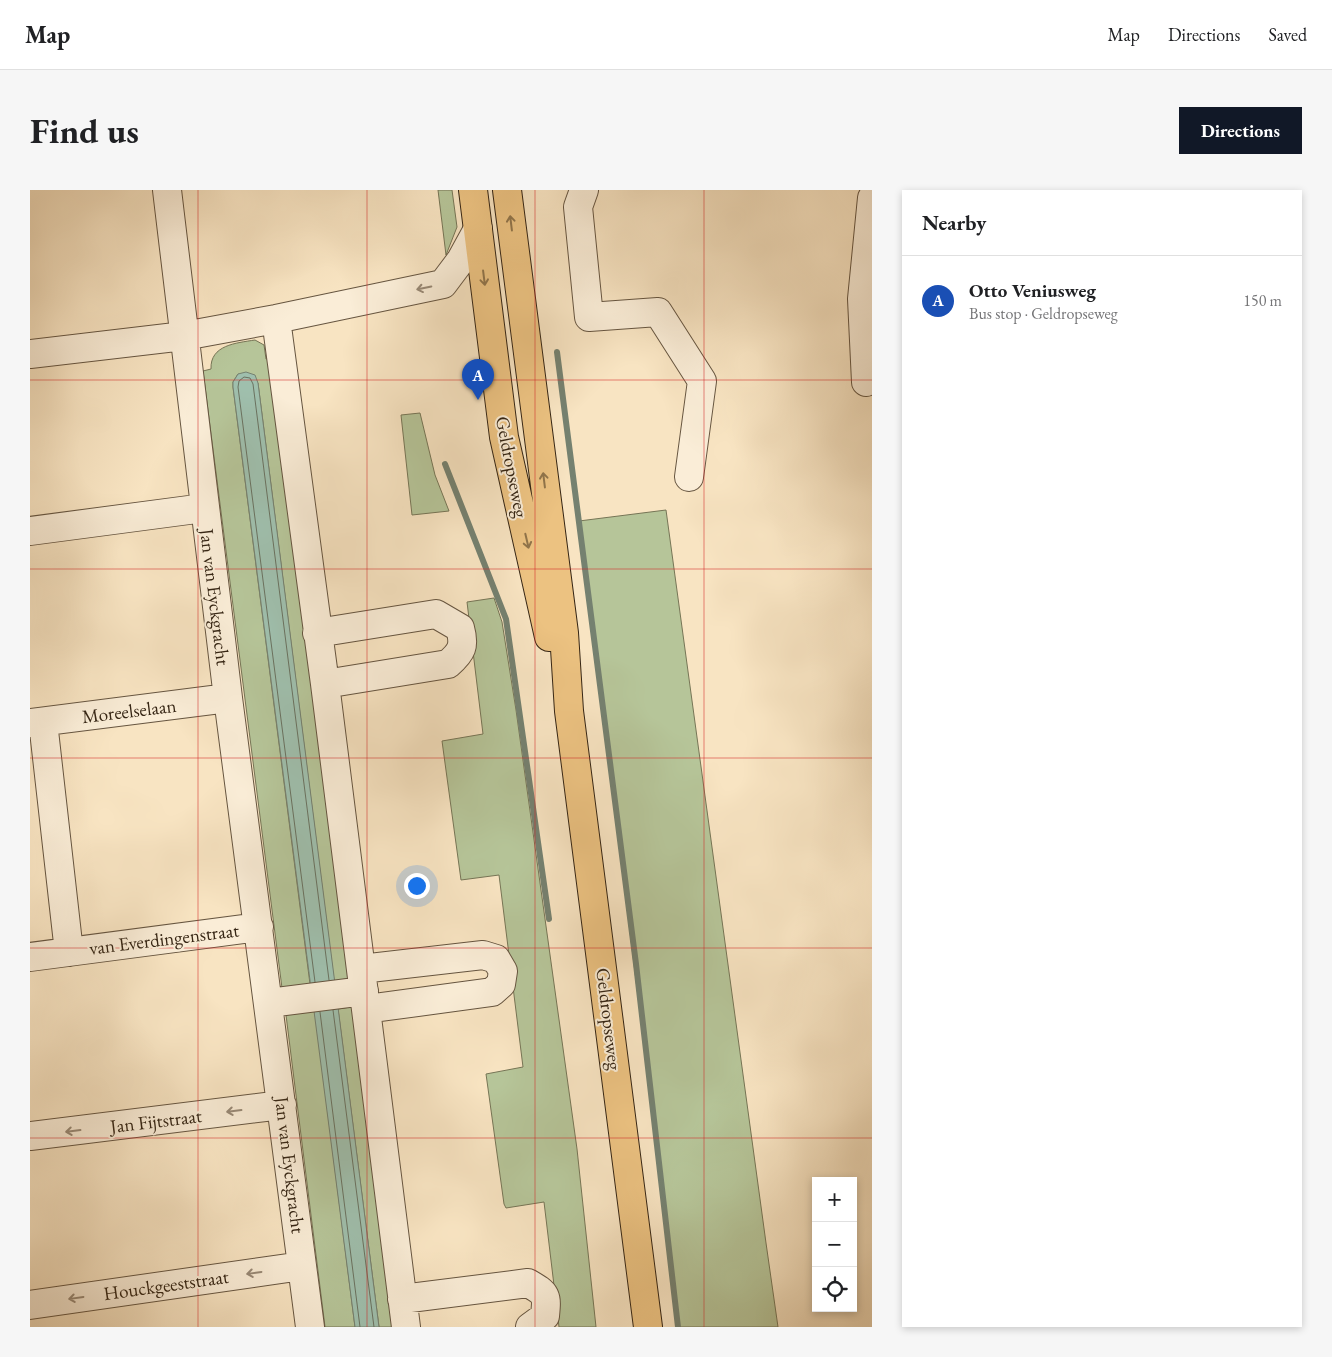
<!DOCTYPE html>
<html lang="en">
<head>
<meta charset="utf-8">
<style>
  :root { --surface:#fff; --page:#f6f6f6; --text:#202124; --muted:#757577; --line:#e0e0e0; --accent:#111827 }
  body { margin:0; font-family:"EB Garamond",serif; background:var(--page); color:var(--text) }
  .controls { position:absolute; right:15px; bottom:15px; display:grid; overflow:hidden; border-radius:0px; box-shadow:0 2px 8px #0003 }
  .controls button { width:45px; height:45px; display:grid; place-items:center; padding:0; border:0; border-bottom:1px solid var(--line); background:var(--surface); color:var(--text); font:25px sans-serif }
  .you { position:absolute; left:386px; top:695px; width:18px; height:18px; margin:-12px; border:4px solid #fff; border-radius:50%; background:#1a73e8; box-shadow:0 0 0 8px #1a73e833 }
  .badge { display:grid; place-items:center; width:32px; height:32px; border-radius:50%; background:var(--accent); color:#fff; font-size:16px; font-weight:700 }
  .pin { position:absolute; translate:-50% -41px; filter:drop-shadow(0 1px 2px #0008) }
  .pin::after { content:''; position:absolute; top:26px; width:18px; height:15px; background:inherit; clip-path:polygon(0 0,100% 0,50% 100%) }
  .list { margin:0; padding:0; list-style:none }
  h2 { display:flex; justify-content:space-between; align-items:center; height:65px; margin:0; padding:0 20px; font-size:21px }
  h2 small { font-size:16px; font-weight:400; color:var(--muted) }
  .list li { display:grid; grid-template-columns:32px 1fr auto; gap:15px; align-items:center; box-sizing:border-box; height:90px; padding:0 20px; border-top:1px solid var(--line) }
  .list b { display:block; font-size:19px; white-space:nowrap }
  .list p { margin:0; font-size:16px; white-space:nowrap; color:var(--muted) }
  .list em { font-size:16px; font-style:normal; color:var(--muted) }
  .icon { flex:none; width:28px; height:28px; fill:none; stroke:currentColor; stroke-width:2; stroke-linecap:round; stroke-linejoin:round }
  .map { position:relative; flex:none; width:842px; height:1137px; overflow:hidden; border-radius:0px }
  header { display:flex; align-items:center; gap:30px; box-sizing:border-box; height:70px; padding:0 25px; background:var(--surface); border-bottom:1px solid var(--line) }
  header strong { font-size:24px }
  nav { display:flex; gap:28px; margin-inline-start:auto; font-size:18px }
  .intro { display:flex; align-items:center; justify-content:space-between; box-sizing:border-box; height:120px; padding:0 30px }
  h1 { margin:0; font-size:35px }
  .button { padding:12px 22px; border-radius:0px; background:var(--accent); color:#fff; font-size:18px; font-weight:700 }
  main { display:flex; gap:30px; padding:0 30px }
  aside { flex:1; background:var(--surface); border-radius:0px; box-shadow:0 2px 8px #0003 }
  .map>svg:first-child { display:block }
  .green { fill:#b6c599; stroke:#767556 }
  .water { fill:#9fbfad; stroke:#758170 }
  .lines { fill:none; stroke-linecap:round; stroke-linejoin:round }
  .shore { stroke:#6a7260; stroke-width:1 }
  .stream { stroke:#758170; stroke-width:6 }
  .minor-casing { stroke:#665540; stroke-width:30 }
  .major-casing { stroke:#352514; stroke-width:30 }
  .minor { stroke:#faedd7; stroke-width:28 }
  .major { stroke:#ecc281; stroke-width:28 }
  .oneway { stroke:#90744a }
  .oneway2 { stroke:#988976 }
  .grid { fill:none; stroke:#d62828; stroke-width:1; stroke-opacity:0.55 }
  .labels { text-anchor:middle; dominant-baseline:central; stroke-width:4; stroke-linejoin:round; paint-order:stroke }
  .street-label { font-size:19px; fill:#352514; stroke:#faedd7 }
</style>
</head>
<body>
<header>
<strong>Map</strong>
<nav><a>Map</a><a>Directions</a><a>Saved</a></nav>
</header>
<div class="intro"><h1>Find us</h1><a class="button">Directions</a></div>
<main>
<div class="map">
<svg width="842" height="1137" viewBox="0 0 842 1137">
  <rect width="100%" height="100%" fill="#f8e4c2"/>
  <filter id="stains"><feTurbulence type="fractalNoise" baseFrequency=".004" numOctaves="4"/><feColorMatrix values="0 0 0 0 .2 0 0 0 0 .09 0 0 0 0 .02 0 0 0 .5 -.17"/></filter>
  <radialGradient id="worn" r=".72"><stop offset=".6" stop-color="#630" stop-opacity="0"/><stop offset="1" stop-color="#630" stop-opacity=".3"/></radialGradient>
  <path class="green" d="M408,0H422L427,37L416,65Z
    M225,150L234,155L236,169L244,168L322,788L304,791L228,193L208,184L203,192V197L280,794L252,798L173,181L181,179C180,155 206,153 225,150Z
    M390,223L405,285L419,321L382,325L371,225Z
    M636,320L736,1053L748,1137H649L549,331Z
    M464,408L472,432L486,520L547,959L566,1137H529L514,1012L476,1018L474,1014L456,884L493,877L469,685L431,690L412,551L453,544L437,412Z
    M327,816L368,1137H349L308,819Z
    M285,821L325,1137H295L256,825Z"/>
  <path class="water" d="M216,182L225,185L228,193L349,1137H325L203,197V192L208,184Z"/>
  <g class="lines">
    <path class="shore" d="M285,792L208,197L209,191L214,187L220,188L223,194L299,790
      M303,820L344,1137
      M290,822L330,1137"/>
    <path class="stream" d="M527,162L606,774L648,1137
      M415,274L476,429L519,729"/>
    <defs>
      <path id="minor" d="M137,0L198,508L280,1137
        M554,0L548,17L559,127L628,122L672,191L659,287
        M246,129L295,494L376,1137
        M0,164L154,146L246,129L413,94L431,70L448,39
        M836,192L832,109L842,8
        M0,341L174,318
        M287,443L406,424L430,438C435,456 432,462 418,474L295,494
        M13,532L39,762
        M0,533L198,508
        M0,767L229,737
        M331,779L453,765L466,769L473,781L471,794L462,802L336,819
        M239,813L334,801
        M0,946L252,915
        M372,1109L498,1093C517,1104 517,1105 515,1126L500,1137
        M0,1115L272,1076"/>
      <path id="major" d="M443,0L474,247L519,447
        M477,0L534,443L539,521L618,1137"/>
    </defs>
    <use href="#minor" class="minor-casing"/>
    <use href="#major" class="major-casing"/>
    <use href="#minor" class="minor"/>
    <use href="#major" class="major"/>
  </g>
  <defs><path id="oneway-shaft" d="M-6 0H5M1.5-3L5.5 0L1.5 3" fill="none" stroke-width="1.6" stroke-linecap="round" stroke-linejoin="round" transform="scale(1.25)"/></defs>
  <g class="oneway">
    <use href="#oneway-shaft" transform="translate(481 33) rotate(-97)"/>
    <use href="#oneway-shaft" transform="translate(454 88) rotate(83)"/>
    <use href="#oneway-shaft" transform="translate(514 290) rotate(-97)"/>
    <use href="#oneway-shaft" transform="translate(497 351) rotate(77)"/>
  </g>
  <g class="oneway2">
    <use href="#oneway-shaft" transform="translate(394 98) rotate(168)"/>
    <use href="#oneway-shaft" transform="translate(204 921) rotate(173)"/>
    <use href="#oneway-shaft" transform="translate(43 941) rotate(173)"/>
    <use href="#oneway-shaft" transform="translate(224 1083) rotate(172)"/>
    <use href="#oneway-shaft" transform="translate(46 1108) rotate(172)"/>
  </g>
  <path class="grid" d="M168,0V1137M337,0V1137M505,0V1137M674,0V1137M0,190H842M0,379H842M0,568H842M0,758H842M0,948H842"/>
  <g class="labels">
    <g class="street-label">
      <text transform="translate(482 277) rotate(79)">Geldropseweg</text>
      <text transform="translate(185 407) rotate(83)">Jan van Eyckgracht</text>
      <text transform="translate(99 521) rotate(-7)">Moreelselaan</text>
      <text transform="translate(134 749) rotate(-7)">van Everdingenstraat</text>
      <text transform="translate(579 829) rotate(83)">Geldropseweg</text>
      <text transform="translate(126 931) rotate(-7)">Jan Fijtstraat</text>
      <text transform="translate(260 975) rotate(83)">Jan van Eyckgracht</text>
      <text transform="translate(136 1095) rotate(-8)">Houckgeeststraat</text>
    </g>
  </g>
  <rect width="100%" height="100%" filter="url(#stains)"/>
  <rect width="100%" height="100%" fill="url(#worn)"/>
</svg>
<div class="controls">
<button>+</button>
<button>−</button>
<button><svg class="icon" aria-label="locate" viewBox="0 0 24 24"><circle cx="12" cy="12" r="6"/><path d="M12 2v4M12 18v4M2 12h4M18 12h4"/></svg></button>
</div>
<div class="you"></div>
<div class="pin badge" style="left:448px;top:210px;background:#1a4fb4">A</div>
</div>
<aside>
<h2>Nearby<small></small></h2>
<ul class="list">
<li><span class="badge" style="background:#1a4fb4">A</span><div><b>Otto Veniusweg</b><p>Bus stop · Geldropseweg</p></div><em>150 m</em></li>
</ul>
</aside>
</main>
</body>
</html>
